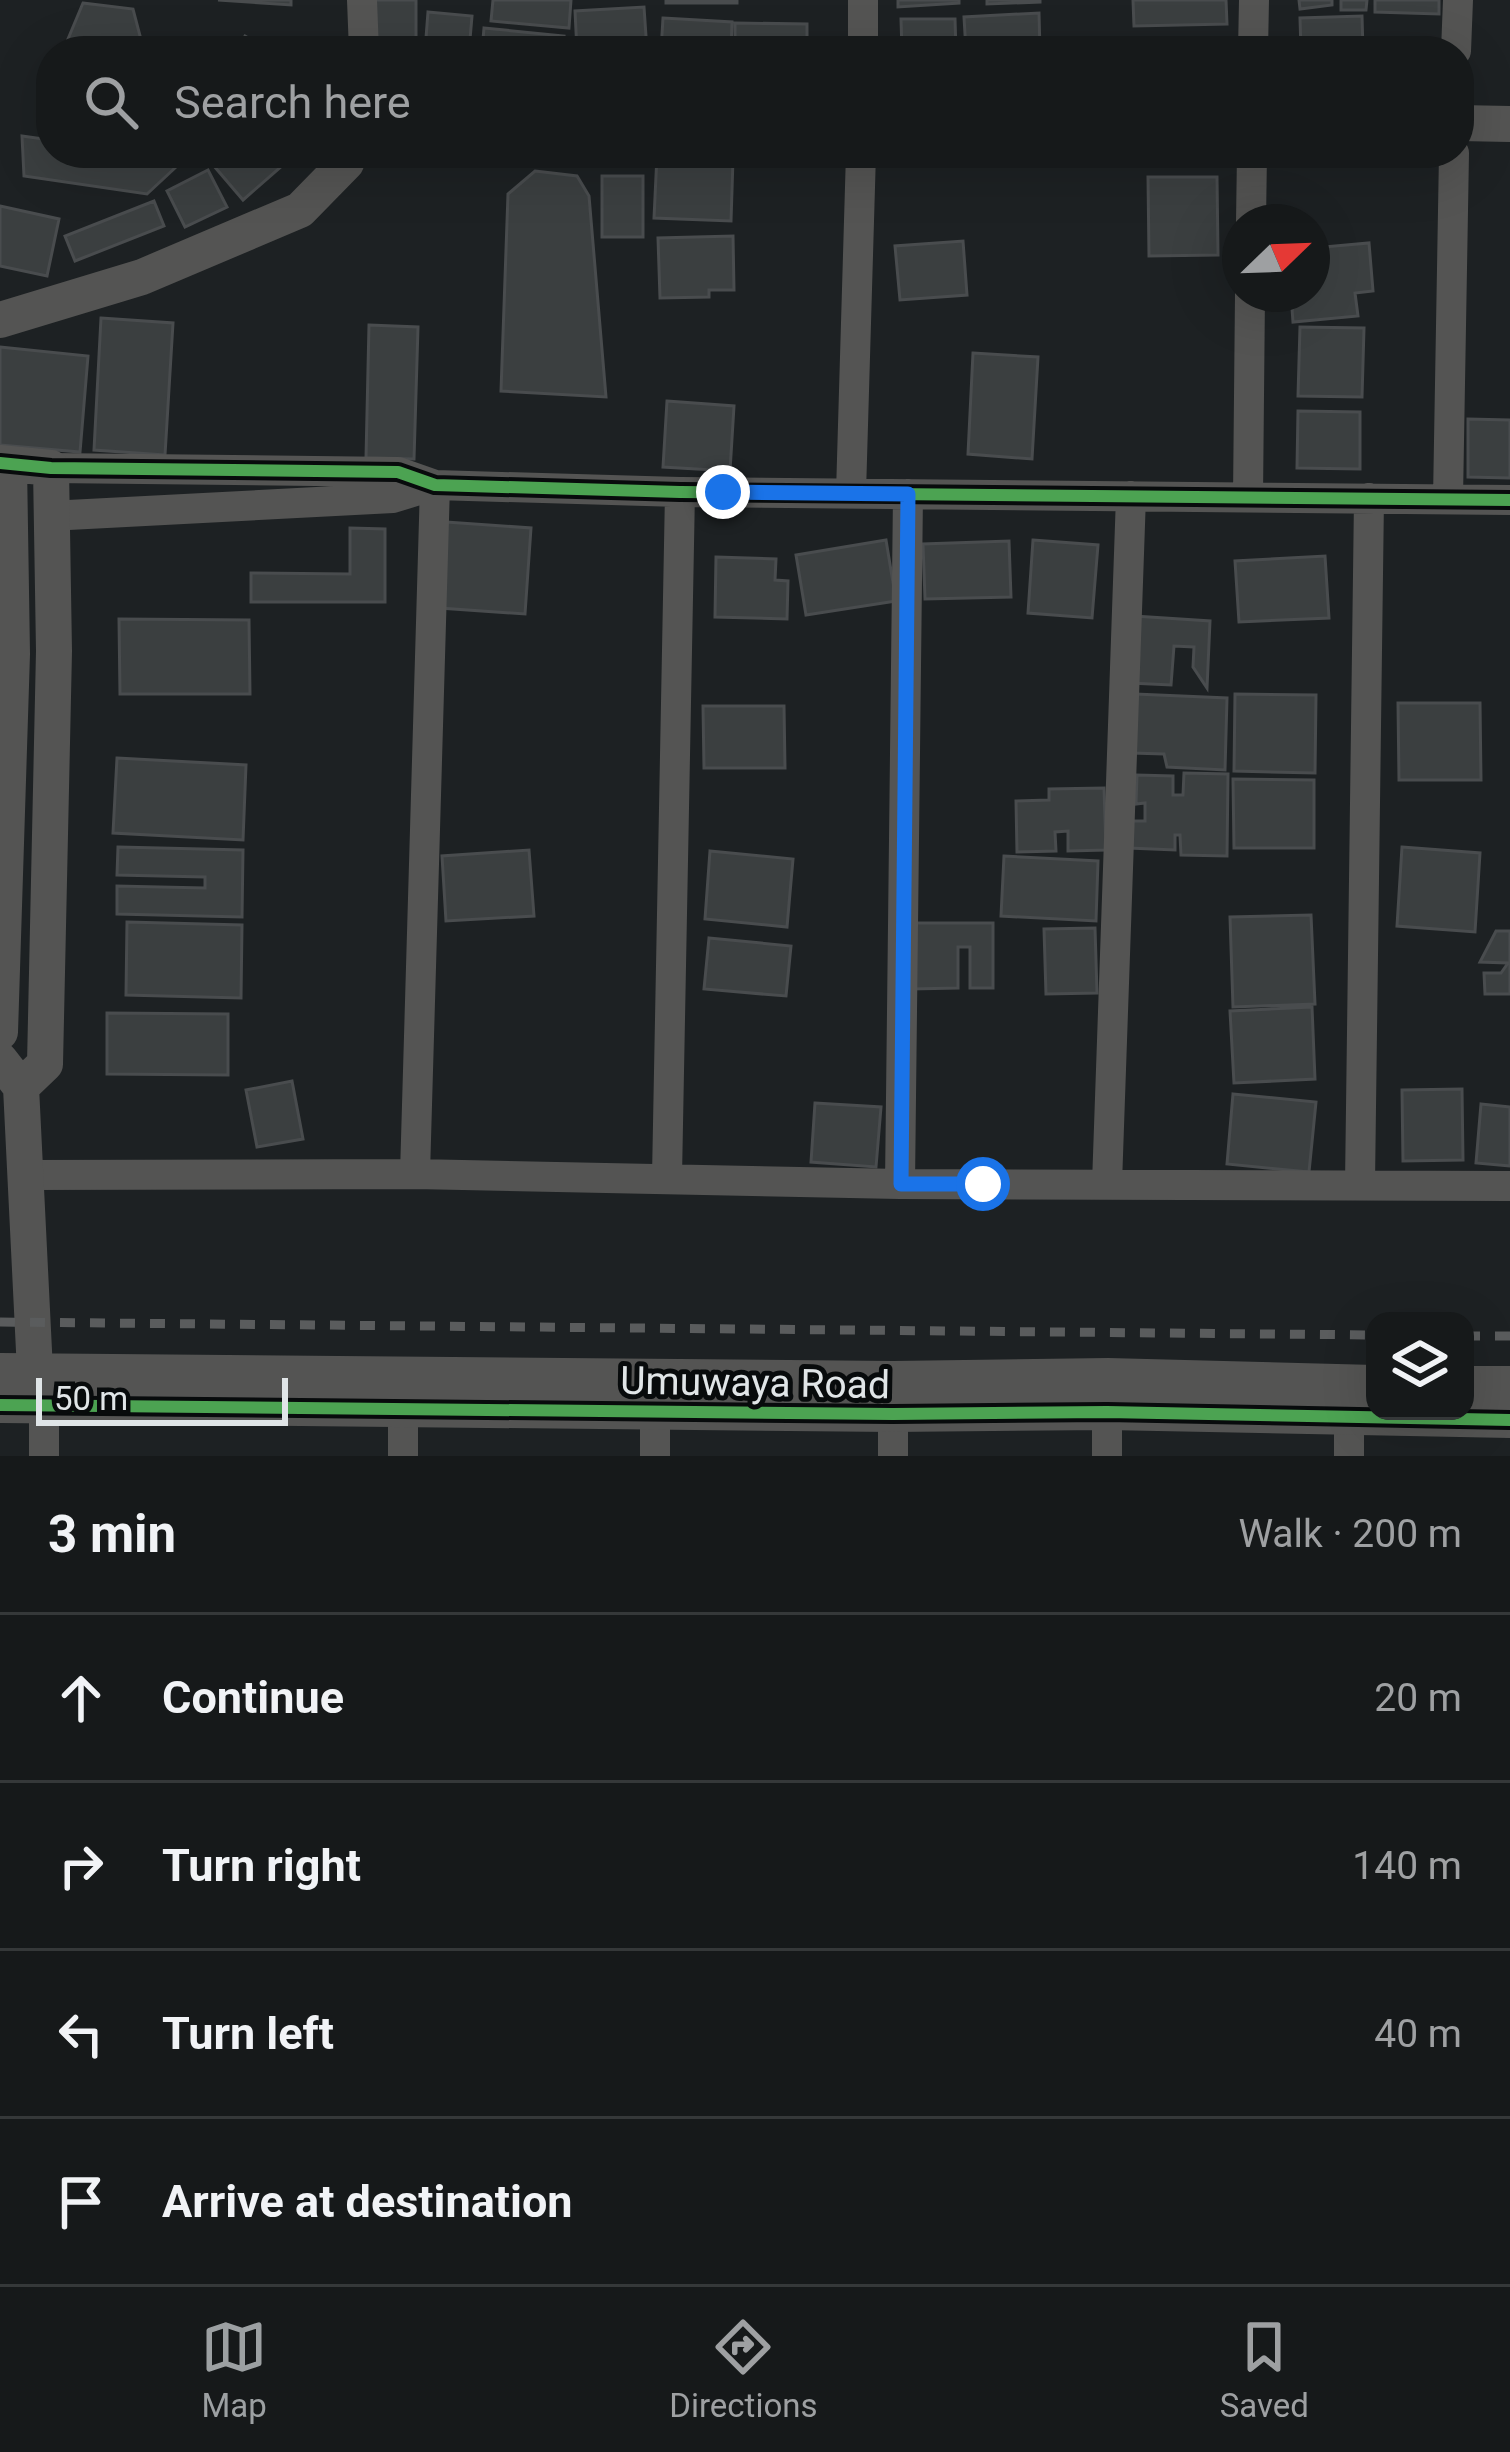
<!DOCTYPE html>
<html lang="en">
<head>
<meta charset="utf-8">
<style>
  :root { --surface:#16191a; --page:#1f2223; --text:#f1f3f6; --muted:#9ea0a2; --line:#353839; --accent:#9ca0a2 }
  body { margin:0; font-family:Roboto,sans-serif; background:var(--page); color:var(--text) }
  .controls { position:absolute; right:36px; bottom:36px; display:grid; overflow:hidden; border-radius:24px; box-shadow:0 12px 48px #0002 }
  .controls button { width:108px; height:108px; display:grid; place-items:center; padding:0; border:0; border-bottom:3px solid var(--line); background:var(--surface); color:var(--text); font:60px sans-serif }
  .compass { position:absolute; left:1222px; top:204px; width:108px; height:108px; border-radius:50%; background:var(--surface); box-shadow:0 12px 48px #0002; rotate:67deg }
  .scale { position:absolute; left:36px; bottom:30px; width:252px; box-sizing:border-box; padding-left:12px; border:6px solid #e0e5e7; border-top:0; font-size:33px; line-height:42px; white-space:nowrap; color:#e0e5e7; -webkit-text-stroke:9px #080b0c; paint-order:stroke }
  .stop { position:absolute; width:36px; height:36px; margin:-27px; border:9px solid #1a73e8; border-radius:50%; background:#fff }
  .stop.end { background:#1a73e8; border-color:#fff; box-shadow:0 3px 12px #0008 }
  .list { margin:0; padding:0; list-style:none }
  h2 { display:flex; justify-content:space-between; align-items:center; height:156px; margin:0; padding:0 48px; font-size:51px }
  h2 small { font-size:39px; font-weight:400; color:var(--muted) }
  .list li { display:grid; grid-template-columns:78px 1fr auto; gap:36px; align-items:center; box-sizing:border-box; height:168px; padding:0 48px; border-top:3px solid var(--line) }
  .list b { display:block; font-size:45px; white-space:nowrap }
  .list em { font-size:39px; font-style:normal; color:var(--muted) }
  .icon { flex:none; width:66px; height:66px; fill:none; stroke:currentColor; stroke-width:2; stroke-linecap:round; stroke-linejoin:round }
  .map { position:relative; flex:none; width:1510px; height:1456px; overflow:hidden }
  .search { position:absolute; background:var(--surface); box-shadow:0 12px 48px #0002; left:36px; right:36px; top:36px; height:132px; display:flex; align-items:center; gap:30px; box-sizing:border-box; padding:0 42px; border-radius:48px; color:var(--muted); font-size:45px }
  .sheet { height:828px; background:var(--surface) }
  nav { display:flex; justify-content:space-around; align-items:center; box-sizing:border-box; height:168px; border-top:3px solid var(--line); background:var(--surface); font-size:33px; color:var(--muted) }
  nav a { display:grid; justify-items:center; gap:6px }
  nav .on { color:var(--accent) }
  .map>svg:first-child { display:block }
  .building { fill:#3b3f40; stroke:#494c4e; stroke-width:3 }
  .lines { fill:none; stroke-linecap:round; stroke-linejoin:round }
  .minor { stroke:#545453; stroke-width:30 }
  .tertiary { stroke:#545453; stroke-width:36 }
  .rail { stroke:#5a5c5d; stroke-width:9; stroke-dasharray:15 15; stroke-linecap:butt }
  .cycleway-casing { stroke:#080b0c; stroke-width:20 }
  .cycleway { stroke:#4ca352; stroke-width:12 }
  .route { stroke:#1a73e8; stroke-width:15 }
  .labels { text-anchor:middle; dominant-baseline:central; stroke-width:10; stroke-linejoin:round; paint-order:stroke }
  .street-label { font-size:39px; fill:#e0e5e7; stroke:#080b0c }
</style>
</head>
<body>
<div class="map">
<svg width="1510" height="1456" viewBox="0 0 1510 1456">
  <rect width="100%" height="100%" fill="#1d2123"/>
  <path class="building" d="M218,0H291V5Z
    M371,0H416V51H371Z
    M493,0H571L569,28L491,21Z
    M666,0H737V3H666Z
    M898,0H959V3L898,7Z
    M987,0H1040V2L987,4Z
    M1133,0H1226L1227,24L1134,26Z
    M1299,0H1332V5L1300,9Z
    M1341,0H1367L1366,10H1341Z
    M1375,0H1439V14L1375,12Z
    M83,3L133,9L144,51H63Z
    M644,7L647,51H577L575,11Z
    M428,12L472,16L469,51H425Z
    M1039,13L1040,51H966L964,17Z
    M1362,16L1363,51H1301L1300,18Z
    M663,18L732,22L731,51H661Z
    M901,19H955L956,51H902Z
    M735,23L807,24V51H735Z
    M484,28L564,36L562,51H482Z
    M245,36L270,51H236Z
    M51,79V111L38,110Z
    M22,136L51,140V153H191L147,194L24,176Z
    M228,153H287L291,158L243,200L214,166Z
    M657,155L733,159L731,221L654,218Z
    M208,170L227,207L185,227L167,191Z
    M535,171L577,176L589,196L606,397L501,391L508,194Z
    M602,176H643V237H602Z
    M1148,177H1217L1218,255L1149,256Z
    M154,201L164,226L75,261L65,236Z
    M0,206L59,219L47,276L0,266Z
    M733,236L734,290H709V297L660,298L658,238Z
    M963,241L967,295L900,300L895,246Z
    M1369,243L1373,291L1355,293L1358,316L1293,322L1291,294H1312V248Z
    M101,318L173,323L165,455L94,450Z
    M369,325L418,327L414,459L366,458Z
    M1300,327L1364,328L1362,397L1298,396Z
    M0,347L88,356L80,452L0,445Z
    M973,353L1038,357L1032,459L968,454Z
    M667,401L734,406L730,471L663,467Z
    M1298,411L1360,412V469L1297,468Z
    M1468,419L1510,420V478L1468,477Z
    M446,522L531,528L525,614L440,608Z
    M350,528L385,529V602H251V573L350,574Z
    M886,540L896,601L806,615L796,555Z
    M1033,540L1098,545L1092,618L1028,613Z
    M1009,541L1011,597L925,599L923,544Z
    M1325,556L1329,618L1239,622L1235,561Z
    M716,557L776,559L775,580L788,581L787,619L715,617Z
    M1134,616L1210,621L1207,688L1193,667L1194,647L1174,646L1171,685L1130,683Z
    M119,619L249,620L250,694H120Z
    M1135,694L1227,698L1225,770L1167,767L1164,754L1132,753Z
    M1235,694L1316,695L1315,773L1234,771Z
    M1398,703H1480L1481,780H1399Z
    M703,706H784L785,768H704Z
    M117,758L246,765L243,840L113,833Z
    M1184,773L1228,774L1227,856L1181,855L1180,835H1175V850L1129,848V821H1145V803L1136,804L1137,775L1173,776V795H1183Z
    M1233,779L1314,780V848H1234Z
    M1104,788L1106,850L1068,851V831L1055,832L1056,851L1017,852L1016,801L1049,800V789Z
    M118,847L243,850L242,917L117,914V886L205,888V877L117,875Z
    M1402,847L1480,853L1475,932L1397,926Z
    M529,850L534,916L446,921L442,856Z
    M710,851L793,859L787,927L705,919Z
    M1004,856L1098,861L1096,921L1001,916Z
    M1311,915L1315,1004L1233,1007L1230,917Z
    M127,922L242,925L241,998L126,995Z
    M911,923H993V988H970V947H958V988L911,989Z
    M1095,928L1097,993L1046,994L1044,929Z
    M1496,931H1510V994H1485L1484,973H1501L1508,963L1480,962Z
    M709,938L791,946L786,996L704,989Z
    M1312,1007L1315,1079L1234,1083L1230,1011Z
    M107,1013L228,1014V1075L107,1074Z
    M292,1081L303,1139L257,1147L246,1090Z
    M1462,1089L1463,1160L1403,1161L1402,1090Z
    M1233,1094L1316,1102L1309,1172L1227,1164Z
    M815,1103L881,1107L876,1167L811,1162Z
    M1481,1104L1510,1107V1166L1476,1163Z"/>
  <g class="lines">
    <path class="minor" d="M362,0L364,51
      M863,51V0
      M1253,51L1254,0
      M1456,51L1458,0
      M1251,222L1252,153
      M51,468L398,472L435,485L680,492L1510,500
      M851,493L861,153
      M1248,497L1250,294
      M1448,499L1454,153
      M49,516L393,498L435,485
      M415,1174L435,485
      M28,1175L415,1174L900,1184L1510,1186
      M667,1177L680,492
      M900,1184L908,494
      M1107,1184L1131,496
      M1360,1184L1369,498
      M44,1406V1456
      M403,1410V1456
      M893,1414V1456
      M655,1456V1390
      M1107,1456V1412
      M1349,1456V1396"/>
    <path class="tertiary" d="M1459,123L1510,124
      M0,320L142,277L300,210L346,163L350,153
      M0,463L51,468L54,651L45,1064L21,1087L0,1060
      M0,1032L12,654L9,465
      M21,1087L35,1371
      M0,1371L893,1379L1108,1376L1375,1383
      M1465,1384H1510
      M0,1405L893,1414L1107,1412L1510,1420"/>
    <path class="rail" d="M0,1322L1375,1335
      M1465,1336H1510"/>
    <defs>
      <path id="cycleway" d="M0,463L51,468L398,472L435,485L680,492L1510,500
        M0,1405L893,1414L1107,1412L1510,1420"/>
    </defs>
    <use href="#cycleway" class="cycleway-casing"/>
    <use href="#cycleway" class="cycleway"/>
  </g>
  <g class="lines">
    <path class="route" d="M723,492L908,494L901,1184H983"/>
  </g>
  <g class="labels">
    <g class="street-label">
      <text transform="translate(755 1383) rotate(1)">Umuwaya Road</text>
    </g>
  </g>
</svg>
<div class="controls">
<button><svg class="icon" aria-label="layers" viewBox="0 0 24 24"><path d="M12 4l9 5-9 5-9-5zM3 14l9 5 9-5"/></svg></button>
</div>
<svg class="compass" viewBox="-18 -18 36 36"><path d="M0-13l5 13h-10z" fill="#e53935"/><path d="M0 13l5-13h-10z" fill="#9ea0a2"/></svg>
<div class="scale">50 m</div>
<div class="stop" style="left:983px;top:1184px"></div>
<div class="stop end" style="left:723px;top:492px"></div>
<div class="search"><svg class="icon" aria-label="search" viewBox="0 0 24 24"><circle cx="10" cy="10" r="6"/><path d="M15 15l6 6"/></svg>Search here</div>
</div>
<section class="sheet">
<h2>3 min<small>Walk · 200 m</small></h2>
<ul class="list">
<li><svg class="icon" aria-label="ahead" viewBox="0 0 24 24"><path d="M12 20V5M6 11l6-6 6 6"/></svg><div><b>Continue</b></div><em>20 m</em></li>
<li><svg class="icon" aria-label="right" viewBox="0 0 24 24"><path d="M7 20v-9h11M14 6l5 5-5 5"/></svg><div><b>Turn right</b></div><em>140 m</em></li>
<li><svg class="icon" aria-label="left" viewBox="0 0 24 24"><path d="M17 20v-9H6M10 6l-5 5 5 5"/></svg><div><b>Turn left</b></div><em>40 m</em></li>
<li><svg class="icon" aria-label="arrive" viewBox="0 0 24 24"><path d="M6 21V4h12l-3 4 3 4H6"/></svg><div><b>Arrive at destination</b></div></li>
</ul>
</section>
<nav>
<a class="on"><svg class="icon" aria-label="map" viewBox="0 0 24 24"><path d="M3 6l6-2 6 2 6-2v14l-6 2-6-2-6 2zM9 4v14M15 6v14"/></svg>Map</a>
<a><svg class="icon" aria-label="directions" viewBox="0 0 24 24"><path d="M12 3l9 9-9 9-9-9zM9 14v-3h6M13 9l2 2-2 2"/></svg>Directions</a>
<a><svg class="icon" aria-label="saved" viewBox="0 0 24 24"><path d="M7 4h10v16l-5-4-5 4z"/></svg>Saved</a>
</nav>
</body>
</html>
